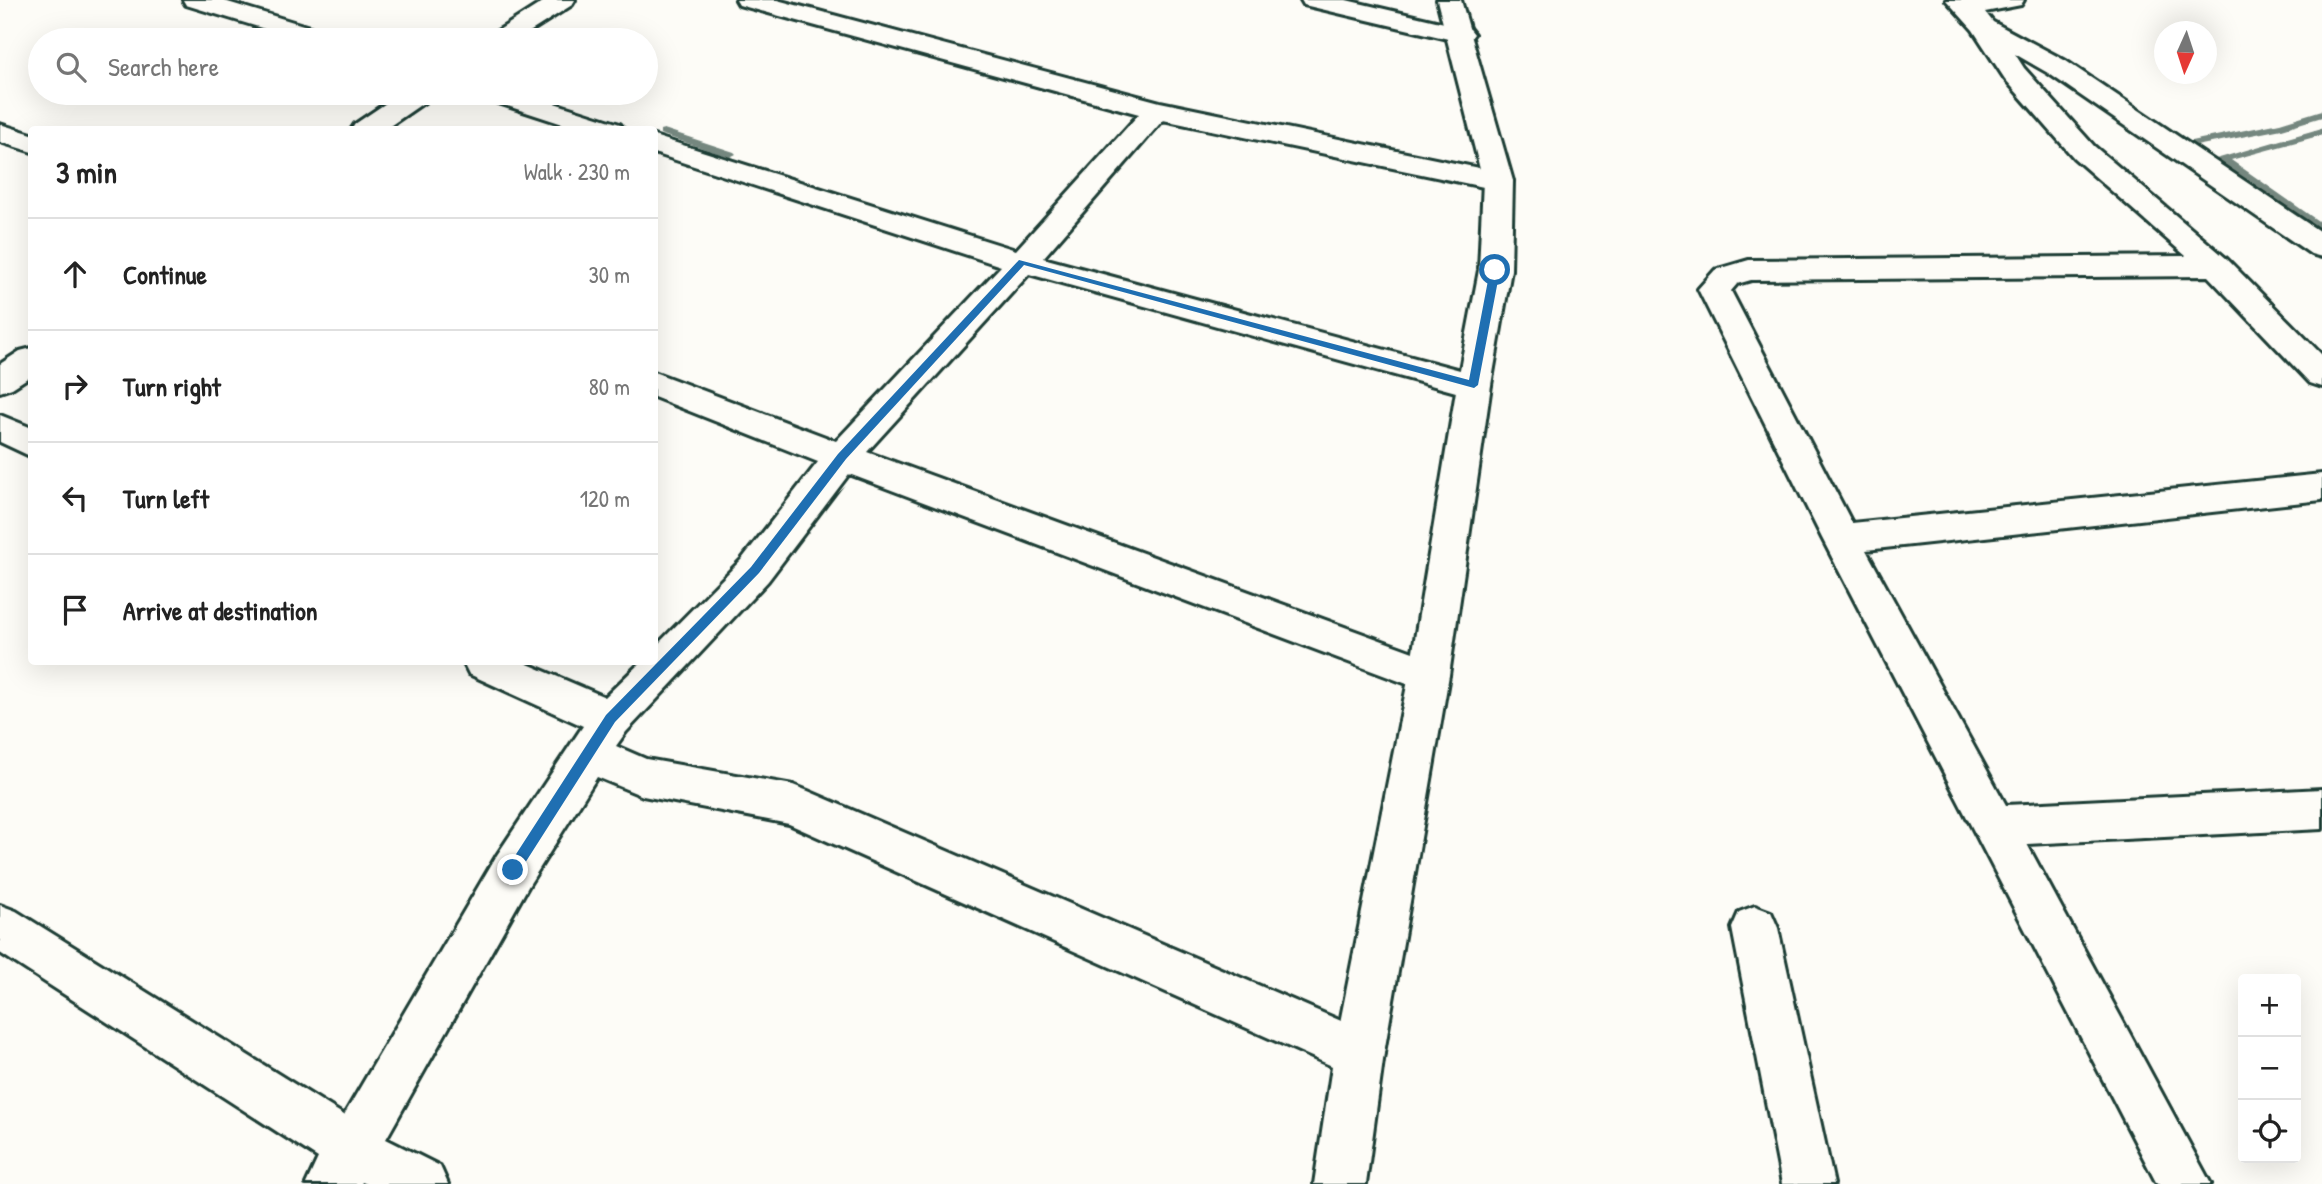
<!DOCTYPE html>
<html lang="en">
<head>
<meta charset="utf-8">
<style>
  :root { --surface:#fff; --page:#f6f6f6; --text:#222; --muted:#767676; --line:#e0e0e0 }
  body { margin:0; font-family:"Patrick Hand",sans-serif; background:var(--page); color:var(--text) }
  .controls { position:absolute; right:21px; bottom:21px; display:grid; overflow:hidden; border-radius:7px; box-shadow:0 7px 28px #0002 }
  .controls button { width:63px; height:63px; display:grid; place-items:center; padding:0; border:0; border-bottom:2px solid var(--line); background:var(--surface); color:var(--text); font:35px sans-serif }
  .compass { position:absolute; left:2154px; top:21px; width:63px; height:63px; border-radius:50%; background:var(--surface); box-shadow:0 7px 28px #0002; rotate:183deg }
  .stop { position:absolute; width:21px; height:21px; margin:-16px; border:5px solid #1f6fb2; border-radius:50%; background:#fff }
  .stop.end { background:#1f6fb2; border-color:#fff; box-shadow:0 2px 7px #0008 }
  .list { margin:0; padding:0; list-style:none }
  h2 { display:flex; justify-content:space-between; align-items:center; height:91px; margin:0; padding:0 28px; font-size:30px }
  h2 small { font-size:23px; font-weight:400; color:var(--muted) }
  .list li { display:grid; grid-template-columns:46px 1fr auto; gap:21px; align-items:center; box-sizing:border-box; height:112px; padding:0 28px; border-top:2px solid var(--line) }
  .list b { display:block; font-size:26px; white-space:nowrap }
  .list em { font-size:23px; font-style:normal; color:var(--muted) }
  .icon { flex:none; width:38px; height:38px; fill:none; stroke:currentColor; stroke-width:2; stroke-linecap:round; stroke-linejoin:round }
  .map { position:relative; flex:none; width:2322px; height:1184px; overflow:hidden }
  .search { position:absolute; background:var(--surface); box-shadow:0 7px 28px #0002; left:28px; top:28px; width:630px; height:77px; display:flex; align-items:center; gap:18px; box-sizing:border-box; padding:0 24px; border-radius:38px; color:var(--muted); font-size:26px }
  .panel { position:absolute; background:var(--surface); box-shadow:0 7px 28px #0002; left:28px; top:126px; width:630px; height:539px; border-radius:7px }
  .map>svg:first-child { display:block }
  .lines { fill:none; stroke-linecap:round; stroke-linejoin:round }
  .stream { fill:#75877f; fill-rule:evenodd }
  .minor-casing { stroke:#1f3d34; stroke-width:6 }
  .secondary-casing { stroke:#1f3d34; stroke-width:6 }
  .minor { fill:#fdfcf7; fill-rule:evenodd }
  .secondary { fill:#fdfcf7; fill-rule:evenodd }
  .route { fill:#1f6fb2 }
</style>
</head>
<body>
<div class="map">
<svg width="2322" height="1184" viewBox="0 0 2322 1184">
  <rect width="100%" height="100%" fill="#fdfcf7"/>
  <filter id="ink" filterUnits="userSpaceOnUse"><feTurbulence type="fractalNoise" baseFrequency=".0143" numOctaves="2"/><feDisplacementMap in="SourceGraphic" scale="14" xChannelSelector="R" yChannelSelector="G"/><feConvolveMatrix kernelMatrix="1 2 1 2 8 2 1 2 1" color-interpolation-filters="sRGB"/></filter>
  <g filter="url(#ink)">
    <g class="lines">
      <path class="stream" d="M2322,110V117L2282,129L2191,147L2185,144L2191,141L2280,123Z
        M2322,128V135L2231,160L2321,223V229H2313L2216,159Z
        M664,129L734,152L736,154L730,157L726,156L660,134V130Z"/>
      <defs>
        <path id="minor" d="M183,0H221L336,35L340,40H301L186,5Z
          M546,0H575L572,5L517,40H487L491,35Z
          M736,0H777L1160,102L1498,172L1508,175L1513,181L1508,187L1498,190L1163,120L1043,258L1486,377L1491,385L1486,393L1474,397L1029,274L867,452L1443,663L1449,675L1443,687L1429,692L1415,687L849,474L768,581L626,732L616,746L646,759L793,785L808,791L1376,1036L1384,1053L1376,1070L1359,1078L789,824L643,796L597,777L529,885L386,1139L440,1166L448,1184H367L362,1182L361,1184H306L318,1158L0,953V905L16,911L344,1115L497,855L583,726L469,674L463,662H523L605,697L641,662H654V648L742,559L818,462L654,397V372L836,441L1001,266L654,153V136L1016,250L1139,114L739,5Z
          M1301,0H1346L1470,29L1474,34L1470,39L1461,42L1304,5Z
          M1946,0H2024L2021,5L1985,12L1993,22L2066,61L2322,233V257L2311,254L2048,73L2015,54L2024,68L2094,146L2227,259L2322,355V387L2310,383L2208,276L1751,280L1737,284L1731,291L1852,523L2322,474V500L1866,550L2006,805L2322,789V829L2027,844L2211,1184H2157L1822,538L1698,289L1715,270L1749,260L2186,256L2074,158L2005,79L1973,30Z
          M401,93H432L429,99L384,130H351L355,124Z
          M483,93H523L620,124L624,130H581L486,99Z
          M0,124L32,134V152L0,142Z
          M32,348V375L12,388L0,392V364L20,351Z
          M0,415L32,428V457L0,442Z
          M1755,906L1771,912L1778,928L1834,1184H1782L1732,928L1739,912Z"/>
        <path id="secondary" d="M1437,0H1461L1513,181L1511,270L1491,385L1449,675L1384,1053L1366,1184H1314L1334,1053L1409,675L1457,385L1479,270L1483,181Z"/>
      </defs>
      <use href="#minor" class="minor-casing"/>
      <use href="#secondary" class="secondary-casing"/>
      <use href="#minor" class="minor"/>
      <use href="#secondary" class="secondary"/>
    </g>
  </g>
  <path class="route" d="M1019,260L1469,380L1490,270L1495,267L1500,270L1478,385L1474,388L1024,265L846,459L759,573L615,722L518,874H509V865L606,715L751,567L838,454Z"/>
</svg>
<div class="controls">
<button>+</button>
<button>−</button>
<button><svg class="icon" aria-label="locate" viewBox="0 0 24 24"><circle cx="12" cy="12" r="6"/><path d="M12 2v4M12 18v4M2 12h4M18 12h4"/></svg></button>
</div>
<svg class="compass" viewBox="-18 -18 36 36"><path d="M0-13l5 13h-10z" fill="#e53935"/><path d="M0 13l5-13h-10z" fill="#767676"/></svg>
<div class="stop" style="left:1495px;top:270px"></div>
<div class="stop end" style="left:513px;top:870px"></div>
<div class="search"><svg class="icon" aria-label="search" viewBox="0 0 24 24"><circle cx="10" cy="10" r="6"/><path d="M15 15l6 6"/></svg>Search here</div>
<section class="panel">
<h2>3 min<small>Walk · 230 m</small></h2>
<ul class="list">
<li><svg class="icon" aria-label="ahead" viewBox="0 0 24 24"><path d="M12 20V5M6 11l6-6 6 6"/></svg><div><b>Continue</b></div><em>30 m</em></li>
<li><svg class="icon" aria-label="right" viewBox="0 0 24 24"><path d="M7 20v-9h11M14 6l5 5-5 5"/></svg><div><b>Turn right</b></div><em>80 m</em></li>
<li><svg class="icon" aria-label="left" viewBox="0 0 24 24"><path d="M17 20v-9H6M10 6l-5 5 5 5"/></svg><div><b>Turn left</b></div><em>120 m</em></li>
<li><svg class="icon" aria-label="arrive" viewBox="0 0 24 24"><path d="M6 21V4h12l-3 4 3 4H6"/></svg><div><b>Arrive at destination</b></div></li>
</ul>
</section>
</div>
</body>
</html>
